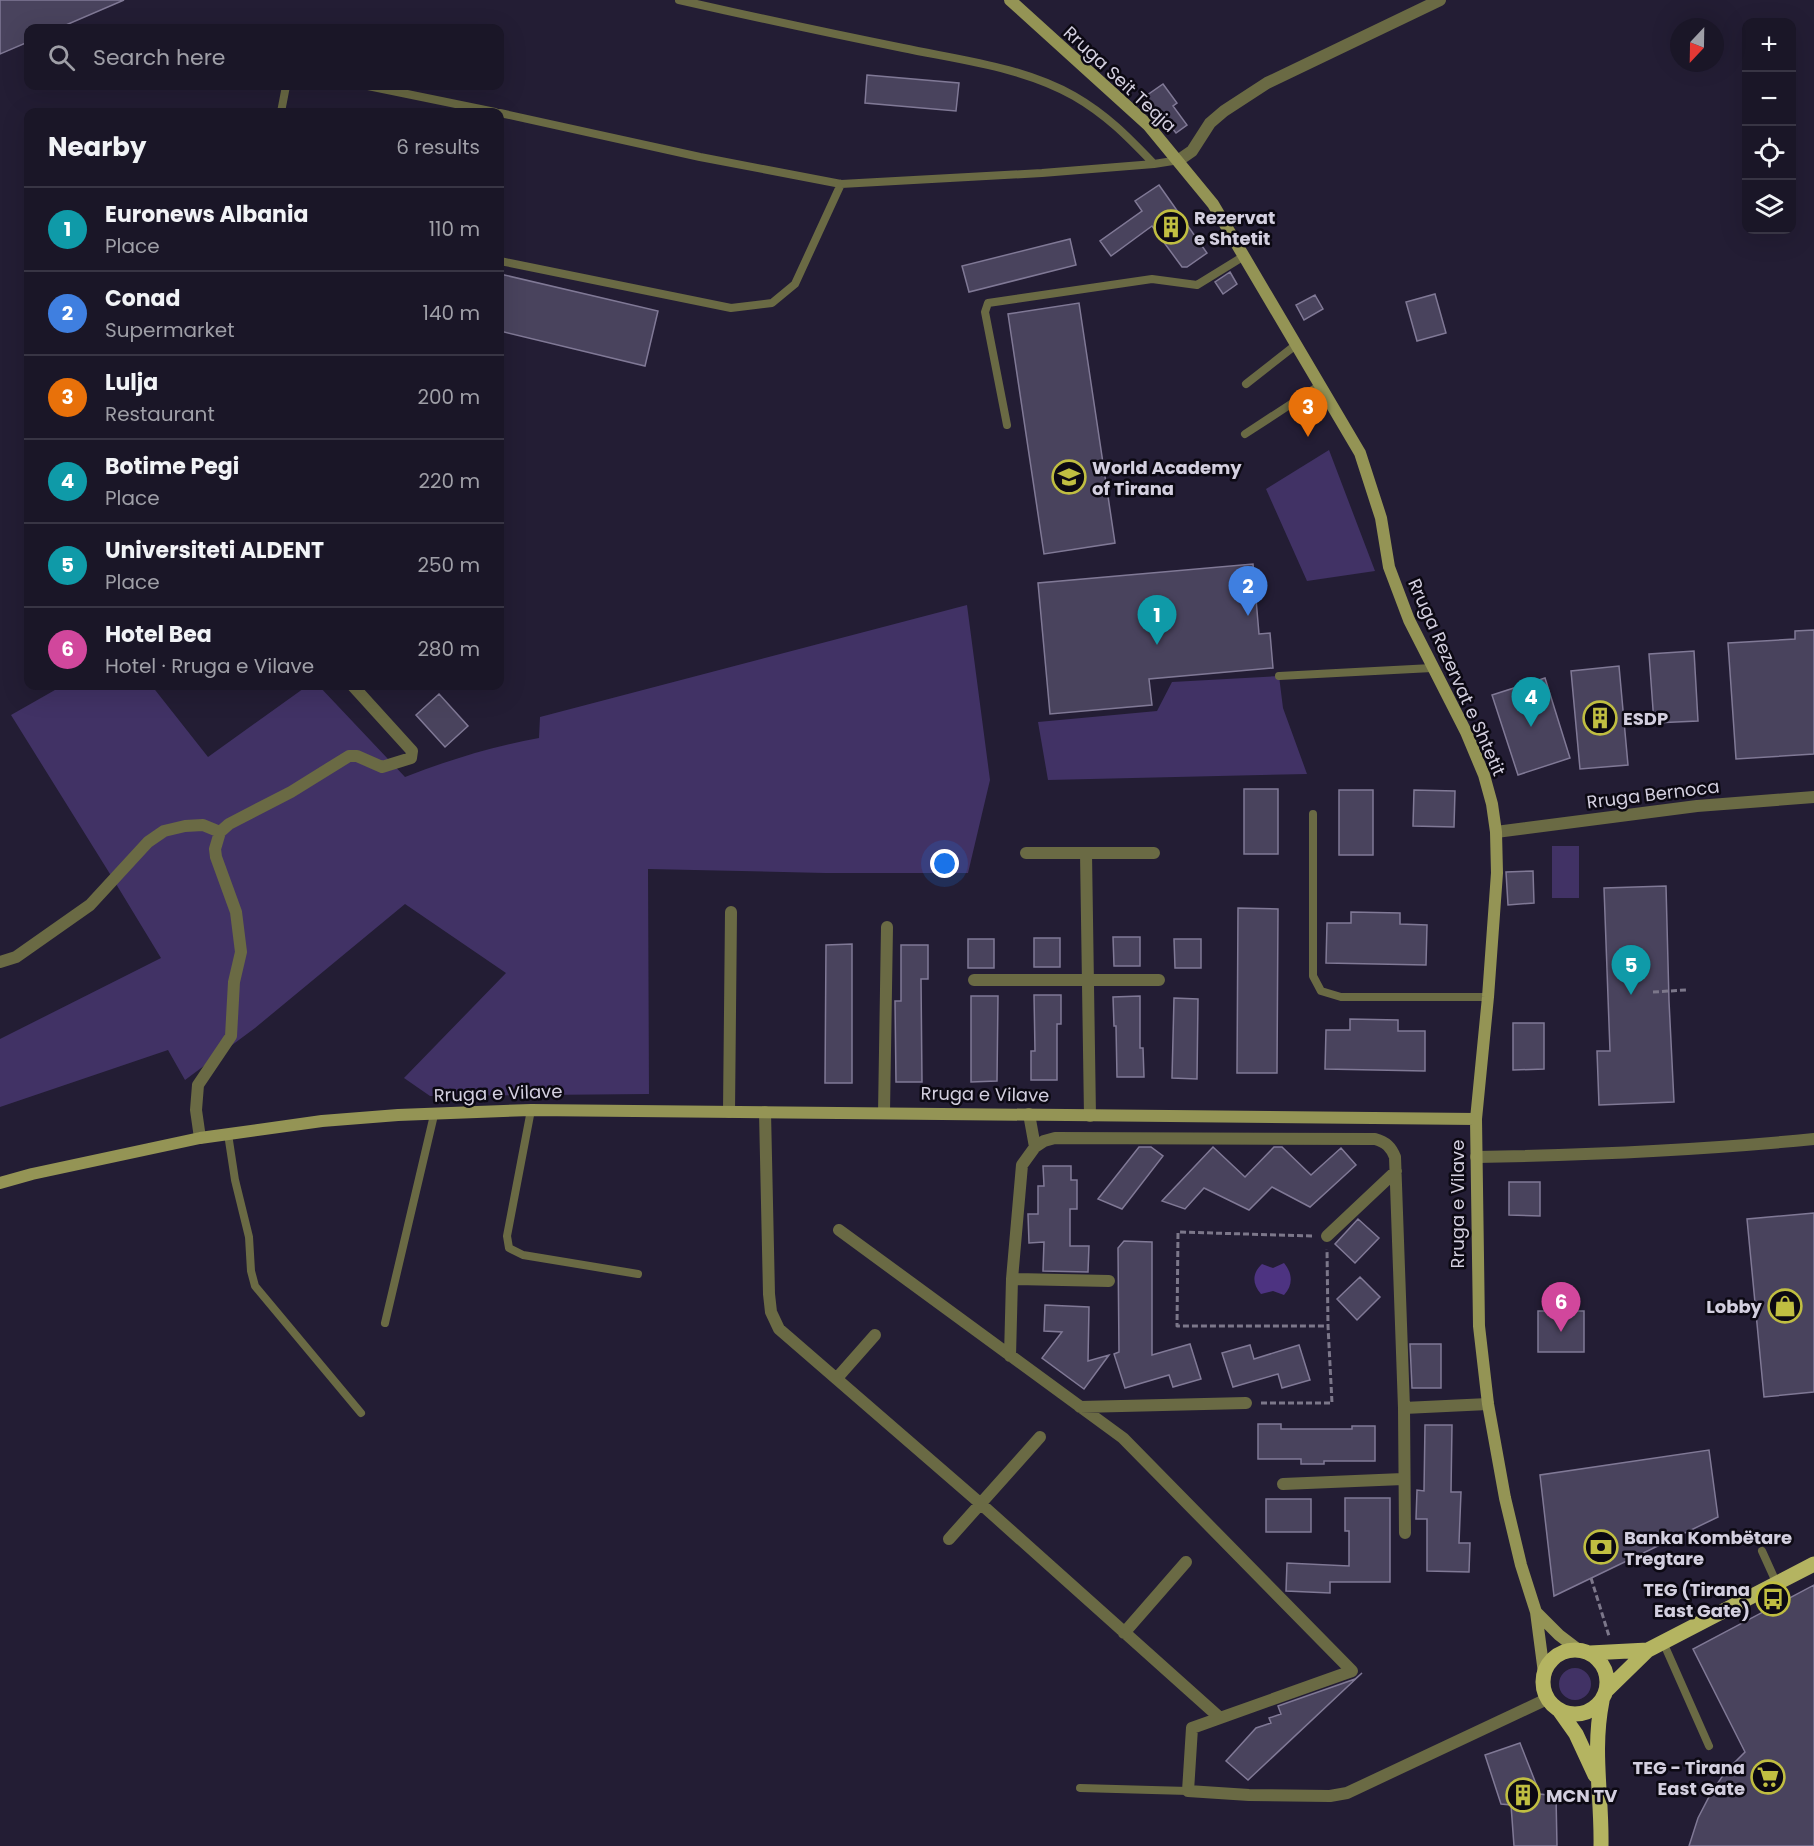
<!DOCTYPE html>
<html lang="en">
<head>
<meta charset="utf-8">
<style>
  :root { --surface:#1a1627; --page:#231f2f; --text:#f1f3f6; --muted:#9f9fa7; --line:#383544; --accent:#2563eb }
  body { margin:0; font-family:Poppins,sans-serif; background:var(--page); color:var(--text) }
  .controls { position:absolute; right:18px; top:18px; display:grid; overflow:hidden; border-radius:12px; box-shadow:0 6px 24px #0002 }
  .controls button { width:54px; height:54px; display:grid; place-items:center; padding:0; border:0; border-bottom:2px solid var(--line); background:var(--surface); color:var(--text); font:30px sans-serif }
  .compass { position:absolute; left:1670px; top:18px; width:54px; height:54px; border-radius:50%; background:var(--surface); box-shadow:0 6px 24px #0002; rotate:202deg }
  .you { position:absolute; left:945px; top:864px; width:21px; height:21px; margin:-15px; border:4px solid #fff; border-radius:50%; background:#1a73e8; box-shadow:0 0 0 9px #1a73e833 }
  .badge { display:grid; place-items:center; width:39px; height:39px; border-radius:50%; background:var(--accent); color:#fff; font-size:20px; font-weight:700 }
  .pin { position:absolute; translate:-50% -50px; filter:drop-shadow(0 2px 3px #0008) }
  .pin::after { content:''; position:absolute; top:32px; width:21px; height:18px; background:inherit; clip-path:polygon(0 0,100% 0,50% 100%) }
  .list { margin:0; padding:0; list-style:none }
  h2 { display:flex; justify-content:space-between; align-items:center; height:78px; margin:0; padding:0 24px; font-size:26px }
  h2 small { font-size:20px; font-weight:400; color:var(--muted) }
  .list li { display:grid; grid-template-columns:39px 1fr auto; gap:18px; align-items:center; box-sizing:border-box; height:84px; padding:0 24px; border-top:2px solid var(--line) }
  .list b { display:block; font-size:22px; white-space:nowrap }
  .list p { margin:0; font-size:20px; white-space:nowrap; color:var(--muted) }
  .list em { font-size:20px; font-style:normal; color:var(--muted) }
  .icon { flex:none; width:33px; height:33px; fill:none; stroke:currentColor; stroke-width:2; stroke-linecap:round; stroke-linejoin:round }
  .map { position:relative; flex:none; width:1814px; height:1846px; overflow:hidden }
  .search { position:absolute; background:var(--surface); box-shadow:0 6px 24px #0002; left:24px; top:24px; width:480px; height:66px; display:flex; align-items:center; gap:15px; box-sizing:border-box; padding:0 21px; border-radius:12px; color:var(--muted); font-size:22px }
  .panel { position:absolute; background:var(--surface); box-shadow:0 6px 24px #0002; left:24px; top:108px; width:480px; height:582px; border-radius:12px }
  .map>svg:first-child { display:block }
  .green { fill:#413265 }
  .water { fill:#4d3381 }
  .building { fill:#49435d; stroke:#807996; stroke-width:1.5 }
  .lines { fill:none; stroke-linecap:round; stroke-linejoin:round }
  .path { stroke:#7c778a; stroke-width:3; stroke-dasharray:6 3; stroke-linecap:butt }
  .lane { stroke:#6a6a44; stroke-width:8 }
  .street { stroke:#6a6a44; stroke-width:12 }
  .secondary { stroke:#949455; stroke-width:12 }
  .primary { stroke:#b4b461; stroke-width:15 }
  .labels { text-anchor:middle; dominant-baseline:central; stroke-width:5; stroke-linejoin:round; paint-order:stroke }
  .street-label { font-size:18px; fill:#d3cfdf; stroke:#0c0913 }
  .poi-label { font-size:18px; font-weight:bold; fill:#d3cfdf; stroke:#0c0913; text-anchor:start }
</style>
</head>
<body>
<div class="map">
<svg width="1814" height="1846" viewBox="0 0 1814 1846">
  <rect width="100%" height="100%" fill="#231d34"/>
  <path class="green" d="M1329,450L1375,571L1307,581L1266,489Z
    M967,605L990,780L968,873H825L648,869L649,1094L430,1096L404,1078L506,973L405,904L255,1028L185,1080L168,1050L0,1107V1039L161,958L110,874L11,715L62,686H152L208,757L307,686H319L405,777C448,760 494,746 539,738L540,717Z
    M1279,676L1283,708L1307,774L1048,780L1038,722L1157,711L1172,682Z
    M1552,846H1579V898H1552Z
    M1559 1684a16 16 0 1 1 32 0a16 16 0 1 1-32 0Z"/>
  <path class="water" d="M1284,1263C1293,1274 1293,1285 1284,1295L1273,1291L1261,1294C1252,1284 1252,1273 1262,1264L1273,1268Z"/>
  <path class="building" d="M0,0H124L59,28H28V42L0,54Z
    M867,75L959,83L956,111L865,103Z
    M1163,84L1177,103L1173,106L1187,125L1176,133L1161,114L1156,117L1143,98Z
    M1159,185L1207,253L1187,267H1182L1152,226L1111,256L1100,241L1142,211L1135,201Z
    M1070,239L1076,265L969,292L962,266Z
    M1230,272L1237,284L1223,294L1215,282Z
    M500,274L658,311L645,366L500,331Z
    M1435,294L1446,333L1417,341L1406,302Z
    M1315,295L1323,309L1304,320L1296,305Z
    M1079,303L1115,543L1044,554L1008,314Z
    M1253,564L1259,634L1270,633L1273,668L1149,679L1152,705L1050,714L1038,583Z
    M1814,630V754L1736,759L1728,643L1795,639V631Z
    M1694,651L1698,721L1654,723L1649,654Z
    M1619,666L1628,765L1580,769L1571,671Z
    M1545,678L1570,758L1518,775L1492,695Z
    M439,694L468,726L445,747L416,715Z
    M1244,789H1278V854H1244Z
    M1339,790H1373V855H1339Z
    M1414,790L1455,791L1454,827L1413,826Z
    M1533,871L1534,903L1508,905L1506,872Z
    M1666,886L1669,1001L1674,1102L1599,1105L1597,1051H1610L1604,888Z
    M1238,908L1278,909L1277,1073H1237Z
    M1351,912L1400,913V924L1427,925L1426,965L1326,963L1327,923H1351Z
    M1113,937H1140V966H1114Z
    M1034,938H1060V967H1034Z
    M968,939H994V968H968Z
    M1174,939H1201V968H1175Z
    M852,944V1083H825L826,945Z
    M901,945H928V979H921L922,1082H896L895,1001H901Z
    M1034,995H1061V1024H1057V1080H1031V1051H1035Z
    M971,996H998L997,1081L971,1082Z
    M1140,996V1048H1143L1144,1077H1117L1116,1026H1114L1113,997Z
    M1174,998L1198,999L1197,1079L1172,1078Z
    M1350,1019L1398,1020V1031H1425V1071L1325,1069L1326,1030H1350Z
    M1513,1023H1544V1069L1513,1070Z
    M1139,1147H1151L1163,1156L1122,1209L1098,1199Z
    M1213,1147L1245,1177L1274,1147H1282L1311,1175L1341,1148L1356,1165L1310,1207L1272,1187L1249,1210L1204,1188L1185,1209L1162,1201Z
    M1043,1166H1071V1180H1077V1209H1070V1246H1089L1088,1272L1043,1271L1044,1242L1029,1243L1028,1214H1038V1186H1044Z
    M1509,1182H1540V1216L1509,1215Z
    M1814,1213V1392L1764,1397L1747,1219Z
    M1358,1219L1379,1238L1355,1263L1335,1244Z
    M1124,1241L1152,1242V1355L1190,1344L1201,1379L1173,1387L1169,1375L1125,1388L1114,1354L1119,1352L1118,1248Z
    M1360,1277L1380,1297L1357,1320L1337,1299Z
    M1045,1305L1089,1307L1088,1361L1109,1355L1084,1389L1042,1358L1062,1332L1044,1331Z
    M1538,1311H1584V1352H1538Z
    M1410,1344H1441V1388H1412Z
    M1250,1345L1254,1359L1299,1345L1310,1380L1282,1388L1278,1374L1233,1387L1222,1353Z
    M1258,1424H1281V1429H1352V1426H1375V1461H1324V1464H1301V1459H1258Z
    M1425,1425H1452L1451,1492H1461L1459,1543H1470L1469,1572L1427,1571V1519H1416L1417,1490L1424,1491Z
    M1709,1450L1718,1517L1554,1596L1540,1475Z
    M1345,1498H1390V1582H1330V1593L1286,1591L1287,1563L1349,1566V1531H1345Z
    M1266,1499H1311V1532H1266Z
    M1814,1585V1846H1689L1698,1818L1711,1793L1726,1771L1745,1752L1693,1649Z
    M1362,1673L1248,1780L1226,1761L1256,1728L1271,1723L1269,1718L1281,1714L1278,1706L1355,1679Z
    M1520,1743L1540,1794L1556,1796L1557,1846H1514L1511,1805L1501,1804L1485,1755Z"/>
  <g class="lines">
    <path class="path" d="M1653,992L1686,990
      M1312,1236L1178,1232L1177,1326H1328
      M1261,1403H1332L1328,1326L1327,1249
      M1591,1578L1609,1636"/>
    <path class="lane" d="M679,0C754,17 828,33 903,48C960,60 1023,67 1074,96C1107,115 1128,137 1154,164L1179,160
      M368,86L495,112
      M281,112L286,86
      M500,113L700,157L841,184L1042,173L1154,164
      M500,261L731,308L772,303L795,284L841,184
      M1246,384L1297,344
      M1007,425L985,312L988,303L1152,279L1197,285L1244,256
      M1245,434L1320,385
      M1279,676L1432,668
      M1313,814V976L1321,991L1341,997H1488
      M531,1110L507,1236L509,1248L523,1255L638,1274
      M228,1134L235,1180L249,1237L251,1271L255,1286L361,1413
      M385,1323L434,1115
      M1762,1551L1777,1584
      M1663,1642L1709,1746
      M1080,1788L1188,1791"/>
    <path class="street" d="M1179,160L1192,151L1210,123L1224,111L1267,83L1440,0
      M1496,832L1697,806L1814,797
      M1026,853H1154
      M1086,853L1090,1116
      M0,962L16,957L90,905L148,842L164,831L185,826L203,825L220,832
      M974,980H1159
      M729,1112L731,912
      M765,1112L769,1294L771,1312L779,1329L981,1504L1219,1717
      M884,1113L887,927
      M1029,1114L1035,1147
      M200,1138L196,1110L198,1085L231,1036L234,982L241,952L236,912L216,857L215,849L220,832L229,824L291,792L349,756H357L382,767L411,758L412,751L353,686
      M1476,1157C1589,1155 1702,1150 1814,1139
      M839,1230L1123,1438L1352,1671L1192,1728L1188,1791L1249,1795L1330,1796L1347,1793L1547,1699
      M1327,1236L1396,1171
      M1012,1279L1109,1281
      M1010,1356L1012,1279L1022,1165L1035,1147L1044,1141L1055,1138L1375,1139C1386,1142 1391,1147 1395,1157L1404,1408L1405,1533
      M837,1378L875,1335
      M1080,1407L1246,1403
      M1404,1408L1488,1404
      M1283,1484L1403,1479
      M949,1539L1040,1437
      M1124,1633L1186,1562"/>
    <path class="secondary" d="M1010,0L1148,125L1213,204L1360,453L1381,518L1389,567L1409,620L1466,732L1484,775L1492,804L1496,832L1497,873L1488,997L1476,1119L1479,1326L1488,1404L1505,1498L1521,1565L1536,1612L1544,1673
      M0,1183L32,1174L200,1138L322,1121L398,1115L531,1110L1476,1119
      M1536,1612L1559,1635L1580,1651"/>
    <path class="primary" d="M1543 1682a32 32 0 1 1 64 0a32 32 0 1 1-64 0Z
      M1590,1653L1648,1650
      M1607,1690L1648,1650L1814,1564
      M1559,1710L1576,1734L1595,1775
      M1601,1846C1602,1796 1592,1751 1602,1701"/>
  </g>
  <defs>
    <symbol id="building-ring" viewBox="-11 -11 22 22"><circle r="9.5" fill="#0c0913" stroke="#c0be41" stroke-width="1.5"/><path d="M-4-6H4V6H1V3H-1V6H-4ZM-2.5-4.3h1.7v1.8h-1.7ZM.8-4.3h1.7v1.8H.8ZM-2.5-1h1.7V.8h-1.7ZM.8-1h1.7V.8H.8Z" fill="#c0be41"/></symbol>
    <symbol id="school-ring" viewBox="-11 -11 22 22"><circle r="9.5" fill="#0c0913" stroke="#c0be41" stroke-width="1.5"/><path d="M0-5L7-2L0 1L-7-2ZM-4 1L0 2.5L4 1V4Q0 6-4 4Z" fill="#c0be41"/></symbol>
    <symbol id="shop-ring" viewBox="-11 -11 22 22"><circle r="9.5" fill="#0c0913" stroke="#c0be41" stroke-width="1.5"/><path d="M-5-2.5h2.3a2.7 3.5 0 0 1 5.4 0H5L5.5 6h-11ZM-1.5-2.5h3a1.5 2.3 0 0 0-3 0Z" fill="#c0be41"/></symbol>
    <symbol id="bank-ring" viewBox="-11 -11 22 22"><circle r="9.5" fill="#0c0913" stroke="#c0be41" stroke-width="1.5"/><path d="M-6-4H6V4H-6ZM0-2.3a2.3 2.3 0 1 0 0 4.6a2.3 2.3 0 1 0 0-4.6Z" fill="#c0be41"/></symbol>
    <symbol id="bus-ring" viewBox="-11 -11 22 22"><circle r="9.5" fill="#0c0913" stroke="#c0be41" stroke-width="1.5"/><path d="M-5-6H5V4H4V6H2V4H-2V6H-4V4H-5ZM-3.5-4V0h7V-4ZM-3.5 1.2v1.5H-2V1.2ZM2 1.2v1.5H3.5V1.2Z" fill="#c0be41"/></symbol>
    <symbol id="supermarket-ring" viewBox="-11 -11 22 22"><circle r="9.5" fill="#0c0913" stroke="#c0be41" stroke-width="1.5"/><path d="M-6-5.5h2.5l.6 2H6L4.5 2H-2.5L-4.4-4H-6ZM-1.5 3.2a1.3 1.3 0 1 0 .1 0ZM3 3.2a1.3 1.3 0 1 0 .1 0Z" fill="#c0be41"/></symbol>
  </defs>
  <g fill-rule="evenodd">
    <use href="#building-ring" x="1152" y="208" width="38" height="38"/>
    <use href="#school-ring" x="1050" y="458" width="38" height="38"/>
    <use href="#building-ring" x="1581" y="699" width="38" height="38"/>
    <use href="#shop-ring" x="1766" y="1287" width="38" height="38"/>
    <use href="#bank-ring" x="1582" y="1528" width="38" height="38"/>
    <use href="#bus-ring" x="1754" y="1580" width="38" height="38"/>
    <use href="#supermarket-ring" x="1749" y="1758" width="38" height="38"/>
    <use href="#building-ring" x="1504" y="1776" width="38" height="38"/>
  </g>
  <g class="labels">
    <g class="street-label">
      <text transform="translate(1120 79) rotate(43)">Rruga Seit Teqja</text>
      <text transform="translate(1457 677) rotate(66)">Rruga Rezervat e Shtetit</text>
      <text transform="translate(1653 794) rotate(-7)">Rruga Bernoca</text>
      <text transform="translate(498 1093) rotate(-2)">Rruga e Vilave</text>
      <text transform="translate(985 1094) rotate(1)">Rruga e Vilave</text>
      <text transform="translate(1457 1204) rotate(-90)">Rruga e Vilave</text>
    </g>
    <g class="poi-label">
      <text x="1194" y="217">Rezervat<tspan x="1194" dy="21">e Shtetit</tspan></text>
      <text x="1092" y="467">World Academy<tspan x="1092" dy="21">of Tirana</tspan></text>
      <text x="1623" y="718">ESDP</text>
      <text x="1762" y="1306" text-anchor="end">Lobby</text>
      <text x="1624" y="1537">Banka Kombëtare<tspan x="1624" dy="21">Tregtare</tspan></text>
      <text x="1750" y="1589" text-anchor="end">TEG (Tirana<tspan x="1750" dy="21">East Gate)</tspan></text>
      <text x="1745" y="1767" text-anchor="end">TEG - Tirana<tspan x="1745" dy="21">East Gate</tspan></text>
      <text x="1546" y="1795">MCN TV</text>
    </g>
  </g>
</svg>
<div class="controls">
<button>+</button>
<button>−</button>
<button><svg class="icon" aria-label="locate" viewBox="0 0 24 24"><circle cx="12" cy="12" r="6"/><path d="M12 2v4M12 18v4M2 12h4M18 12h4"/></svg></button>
<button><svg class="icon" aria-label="layers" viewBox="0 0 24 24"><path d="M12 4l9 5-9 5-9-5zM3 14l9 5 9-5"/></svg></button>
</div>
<svg class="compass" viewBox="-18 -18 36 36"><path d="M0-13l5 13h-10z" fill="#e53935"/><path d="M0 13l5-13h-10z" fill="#9f9fa7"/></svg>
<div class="you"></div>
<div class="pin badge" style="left:1157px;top:645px;background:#0f9aa8">1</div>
<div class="pin badge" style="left:1248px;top:616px;background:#3f7fe0">2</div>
<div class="pin badge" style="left:1308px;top:437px;background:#e8710a">3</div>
<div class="pin badge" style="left:1531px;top:727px;background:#0f9aa8">4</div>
<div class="pin badge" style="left:1631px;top:995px;background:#0f9aa8">5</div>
<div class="pin badge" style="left:1561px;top:1332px;background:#d1479c">6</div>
<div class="search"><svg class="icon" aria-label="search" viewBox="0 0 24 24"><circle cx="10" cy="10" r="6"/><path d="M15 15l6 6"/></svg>Search here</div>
<section class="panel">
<h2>Nearby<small>6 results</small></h2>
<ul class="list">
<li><span class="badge" style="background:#0f9aa8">1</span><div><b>Euronews Albania</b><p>Place</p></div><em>110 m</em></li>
<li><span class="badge" style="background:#3f7fe0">2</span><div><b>Conad</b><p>Supermarket</p></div><em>140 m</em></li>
<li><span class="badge" style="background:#e8710a">3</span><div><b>Lulja</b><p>Restaurant</p></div><em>200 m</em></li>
<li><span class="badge" style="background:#0f9aa8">4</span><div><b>Botime Pegi</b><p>Place</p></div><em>220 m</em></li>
<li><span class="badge" style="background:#0f9aa8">5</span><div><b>Universiteti ALDENT</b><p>Place</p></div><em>250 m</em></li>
<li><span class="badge" style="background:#d1479c">6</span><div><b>Hotel Bea</b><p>Hotel · Rruga e Vilave</p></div><em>280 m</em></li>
</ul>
</section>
</div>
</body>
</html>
